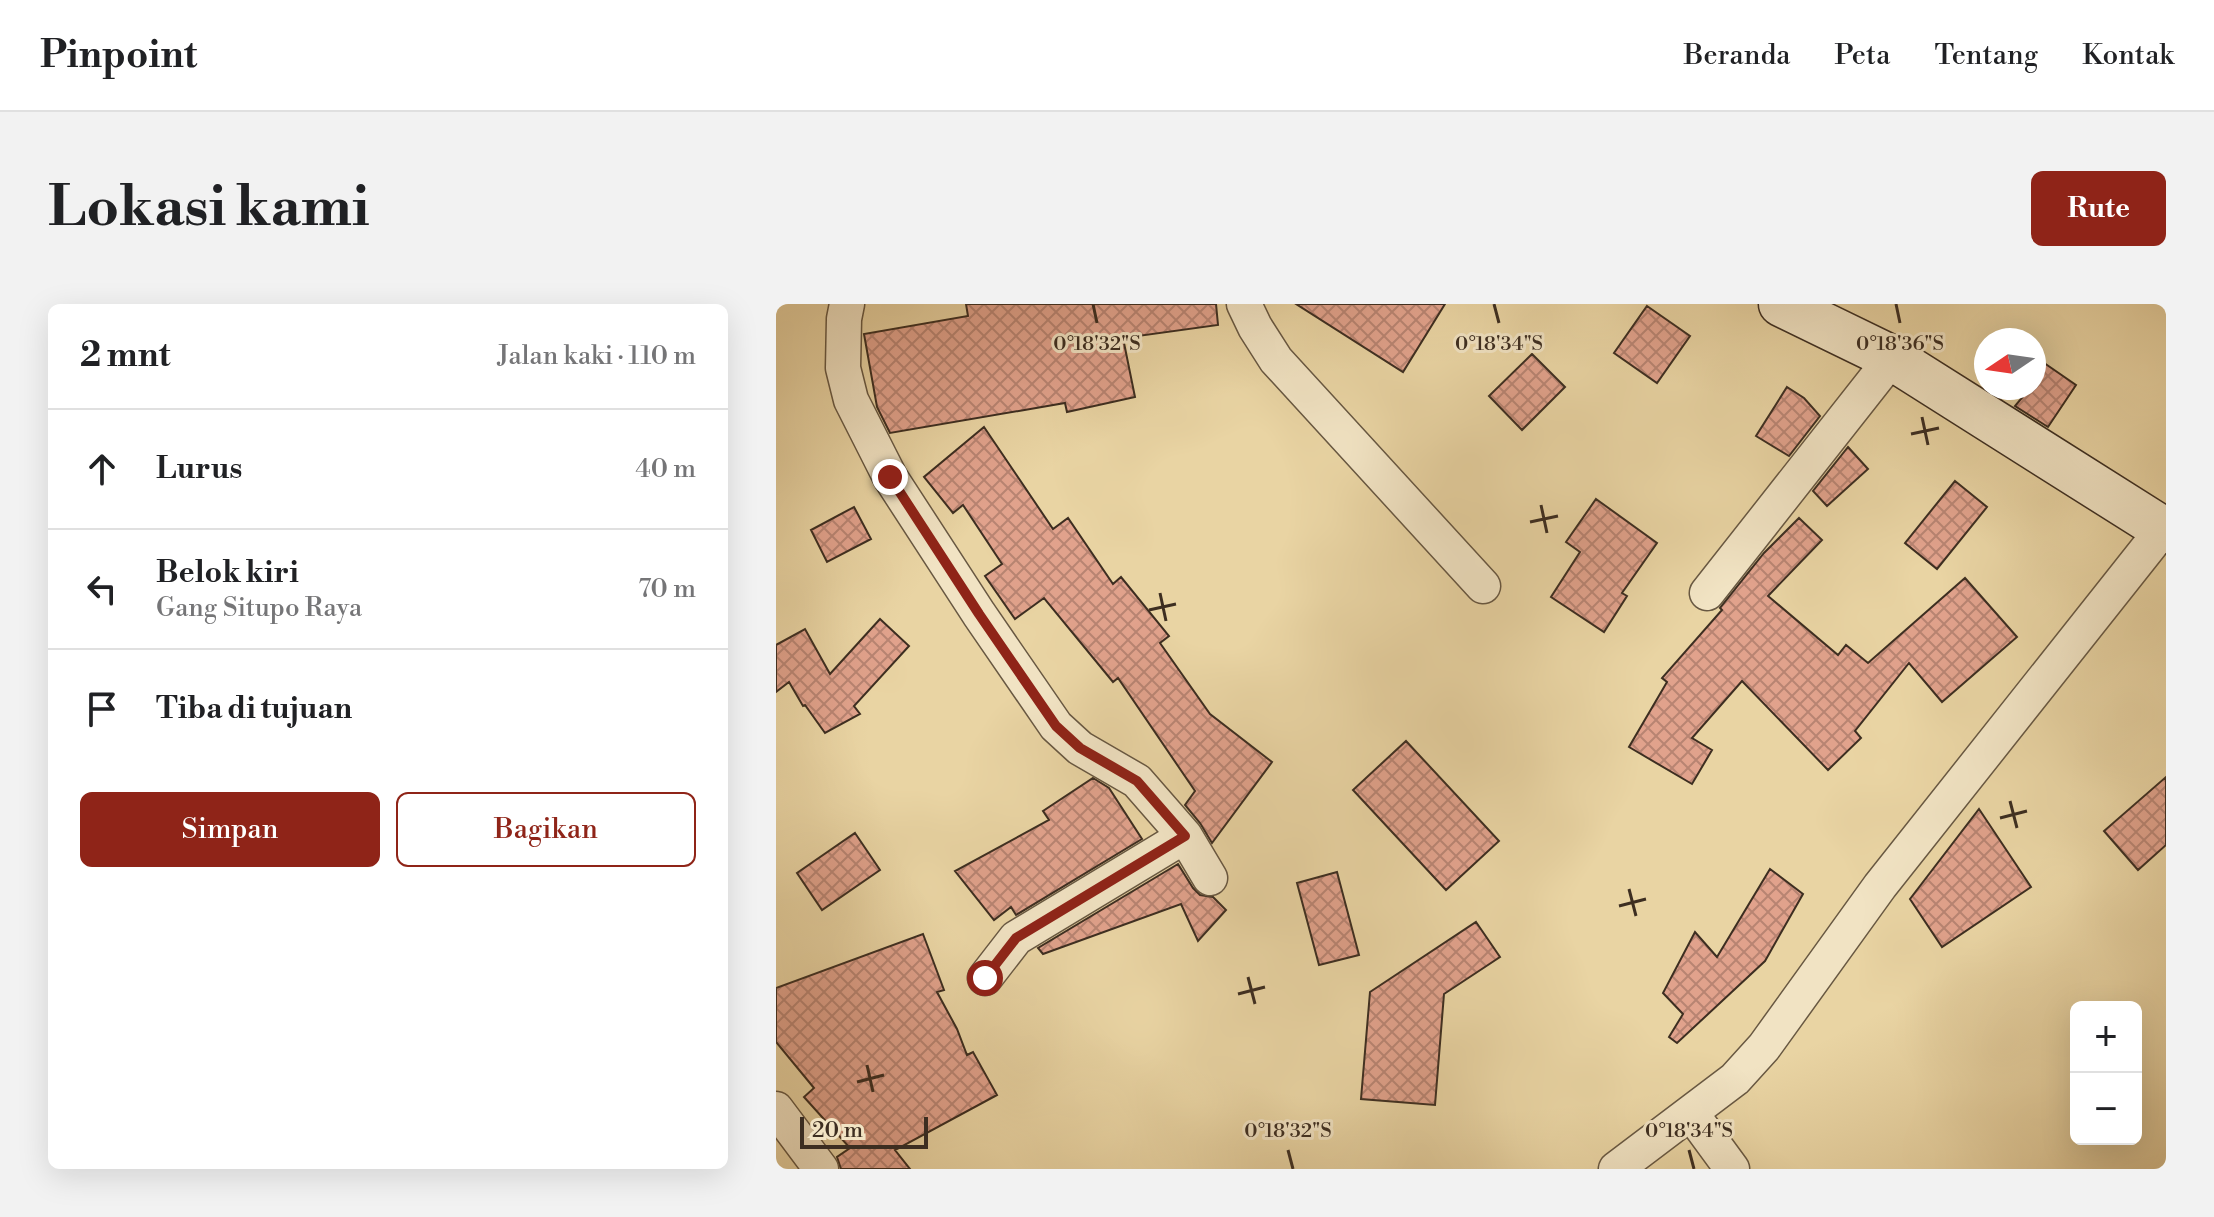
<!DOCTYPE html>
<html lang="id">
<head>
<meta charset="utf-8">
<style>
  :root { --surface:#fff; --page:#f2f2f2; --text:#202124; --muted:#757577; --line:#e0e0e0; --accent:#8f2418 }
  body { margin:0; font-family:"Libre Bodoni",serif; background:var(--page); color:var(--text) }
  .controls { position:absolute; right:24px; bottom:24px; display:grid; overflow:hidden; border-radius:12px; box-shadow:0 8px 32px #0002 }
  .controls button { width:72px; height:72px; display:grid; place-items:center; padding:0; border:0; border-bottom:2px solid var(--line); background:var(--surface); color:var(--text); font:40px sans-serif }
  .compass { position:absolute; left:1198px; top:24px; width:72px; height:72px; border-radius:50%; background:var(--surface); box-shadow:0 8px 32px #0002; rotate:257deg }
  .scale { position:absolute; left:24px; bottom:20px; width:128px; box-sizing:border-box; padding-left:8px; border:4px solid #3d2e21; border-top:0; font-size:22px; line-height:28px; white-space:nowrap; color:#3d2e21; -webkit-text-stroke:6px #f1e3c3; paint-order:stroke }
  .stop { position:absolute; width:24px; height:24px; margin:-18px; border:6px solid #8f2418; border-radius:50%; background:#fff }
  .stop.end { background:#8f2418; border-color:#fff; box-shadow:0 2px 8px #0008 }
  .list { margin:0; padding:0; list-style:none }
  h2 { display:flex; justify-content:space-between; align-items:center; height:104px; margin:0; padding:0 32px; font-size:34px }
  h2 small { font-size:26px; font-weight:400; color:var(--muted) }
  .list li { display:grid; grid-template-columns:52px 1fr auto; gap:24px; align-items:center; box-sizing:border-box; height:120px; padding:0 32px; border-top:2px solid var(--line) }
  .list b { display:block; font-size:30px; white-space:nowrap }
  .list p { margin:0; font-size:26px; white-space:nowrap; color:var(--muted) }
  .list em { font-size:26px; font-style:normal; color:var(--muted) }
  .actions { display:flex; gap:16px; padding:24px 32px }
  .actions a { flex:1; padding:18px 0; border:2px solid var(--accent); border-radius:12px; text-align:center; font-size:28px; color:var(--accent) }
  .actions .main { background:var(--accent); color:#fff }
  .icon { flex:none; width:44px; height:44px; fill:none; stroke:currentColor; stroke-width:2; stroke-linecap:round; stroke-linejoin:round }
  .map { position:relative; flex:none; width:1390px; height:865px; overflow:hidden; border-radius:12px }
  header { display:flex; align-items:center; gap:48px; box-sizing:border-box; height:112px; padding:0 40px; background:var(--surface); border-bottom:2px solid var(--line) }
  header strong { font-size:38px }
  nav { display:flex; gap:44px; margin-inline-start:auto; font-size:28px }
  .intro { display:flex; align-items:center; justify-content:space-between; box-sizing:border-box; height:192px; padding:0 48px }
  h1 { margin:0; font-size:56px }
  .button { padding:20px 36px; border-radius:12px; background:var(--accent); color:#fff; font-size:28px; font-weight:700 }
  main { display:flex; gap:48px; padding:0 48px }
  aside { flex:1; background:var(--surface); border-radius:12px; box-shadow:0 8px 32px #0002 }
  .map>svg:first-child { display:block }
  .building { fill:url(#building-cross-hatch); stroke:#3d2e21; stroke-width:2 }
  .lines { fill:none; stroke-linecap:round; stroke-linejoin:round }
  .street-casing { stroke:#685842; stroke-width:37 }
  .secondary-casing { stroke:#3d2e21; stroke-width:47 }
  .street { stroke:#f1e3c3; stroke-width:34 }
  .secondary { stroke:#f1e3c3; stroke-width:44 }
  .route { stroke:#8f2418; stroke-width:10 }
  .ticks { fill:none; stroke:#3d2e21; stroke-width:3 }
  .ticks-label { font-size:20px; text-anchor:middle; fill:#3d2e21; stroke:#f1e3c3; stroke-width:6; stroke-linejoin:round; paint-order:stroke }
</style>
</head>
<body>
<header>
<strong>Pinpoint</strong>
<nav><a>Beranda</a><a>Peta</a><a>Tentang</a><a>Kontak</a></nav>
</header>
<div class="intro"><h1>Lokasi kami</h1><a class="button">Rute</a></div>
<main>
<aside>
<h2>2 mnt<small>Jalan kaki · 110 m</small></h2>
<ul class="list">
<li><svg class="icon" aria-label="ahead" viewBox="0 0 24 24"><path d="M12 20V5M6 11l6-6 6 6"/></svg><div><b>Lurus</b></div><em>40 m</em></li>
<li><svg class="icon" aria-label="left" viewBox="0 0 24 24"><path d="M17 20v-9H6M10 6l-5 5 5 5"/></svg><div><b>Belok kiri</b><p>Gang Situpo Raya</p></div><em>70 m</em></li>
<li><svg class="icon" aria-label="arrive" viewBox="0 0 24 24"><path d="M6 21V4h12l-3 4 3 4H6"/></svg><div><b>Tiba di tujuan</b></div></li>
</ul>
<div class="actions"><a class="main">Simpan</a><a>Bagikan</a></div>
</aside>
<div class="map">
<svg width="1390" height="865" viewBox="0 0 1390 865">
  <defs>
    <pattern id="building-cross-hatch" width="8" height="8" patternUnits="userSpaceOnUse" patternTransform="scale(2)"><rect width="8" height="8" fill="#e1a28c"/><path d="M0 0l8 8M0 8l8-8" fill="none" stroke="#b88472"/></pattern>
  </defs>
  <rect width="100%" height="100%" fill="#e9d4a3"/>
  <filter id="stains"><feTurbulence type="fractalNoise" baseFrequency=".0025" numOctaves="4"/><feColorMatrix values="0 0 0 0 .2 0 0 0 0 .09 0 0 0 0 .02 0 0 0 .5 -.17"/></filter>
  <radialGradient id="worn" r=".72"><stop offset=".6" stop-color="#630" stop-opacity="0"/><stop offset="1" stop-color="#630" stop-opacity=".3"/></radialGradient>
  <path class="building" d="M190,0H440L442,21L347,34L359,93L291,108L289,99L114,129L101,103L88,30L192,12Z
    M520,0H669L627,68Z
    M871,2L914,32L881,79L838,49Z
    M756,50L789,83L746,126L713,92Z
    M1258,52L1300,81L1272,123L1239,102L1254,84H1258Z
    M1011,83L1028,94L1044,112L1013,152L980,132Z
    M208,123L277,225L292,214L337,280L345,273L393,332L384,339L434,410L496,458L436,539L424,519L409,501L419,487L342,374L337,378L268,294L239,315L209,272L226,260L187,201L177,209L148,173Z
    M1072,143L1092,165L1051,202L1037,187Z
    M1179,177L1211,203L1161,265L1129,239Z
    M820,195L881,239L846,289L851,292L828,328L775,293L804,248L790,238Z
    M78,203L95,235L51,258L35,226Z
    M1023,214L1046,236L992,292L1062,351L1070,341L1092,359L1189,274L1241,333L1166,398L1133,359L1079,427L1085,434L1052,466L966,377L916,434L936,446L916,480L853,443L891,378L886,374L946,306L944,304L988,249Z
    M104,315L133,342L78,402L84,410L49,429L29,401L27,402L13,378L0,388V341L29,325L54,370Z
    M630,437L723,537L670,586L577,486Z
    M1390,473V541L1362,566L1328,527Z
    M317,474L333,484L366,535L240,611L235,603L218,616L179,567L273,516L267,507Z
    M1203,505L1255,583L1166,643L1134,595Z
    M79,529L104,566L46,606L21,569Z
    M402,560L417,584L424,591L437,593L450,606L422,637L405,600L267,650L262,644Z
    M994,565L1027,590L989,657L901,739L893,733L907,710L887,689L919,628L941,653Z
    M561,568L583,651L543,661L521,579Z
    M700,618L724,653L668,690L659,801L585,795L594,688Z
    M147,630L168,686L161,688L181,725L191,751L197,748L221,791L119,846L134,865H65L61,853L74,844L28,793L38,784L0,738V684Z"/>
  <g class="lines">
    <defs>
      <path id="street" d="M71,0L68,15L67,64L75,96L114,173L203,310L280,422L304,444L361,477L409,532L434,574
        M468,0L479,23L500,56L707,282
        M931,289L1116,54
        M209,674L240,634L409,532
        M0,805L45,865
        M915,809L956,865
        M840,865L959,775L988,743L1104,582L1387,225"/>
      <path id="secondary" d="M1005,0L1116,54L1390,227"/>
    </defs>
    <use href="#street" class="street-casing"/>
    <use href="#secondary" class="secondary-casing"/>
    <use href="#street" class="street"/>
    <use href="#secondary" class="secondary"/>
  </g>
  <g class="lines">
    <path class="route" d="M114,173L203,310L280,422L304,444L361,477L409,532L240,634L209,674"/>
  </g>
  <path class="ticks" d="M317,0L321,19M718,0L723,19M1120,0L1124,19M1146,113L1152,141M1135,130L1163,124M765,201L771,229M754,218L782,212M384,289L390,317M373,306L400,300M1234,497L1241,524M1224,514L1251,507M853,585L860,612M843,602L870,595M472,673L479,700M462,690L489,683M91,761L97,788M81,778L108,771M512,846L517,865M913,846L918,865"/>
  <g class="ticks-label">
    <text x="321" y="46">0°18'32"S</text>
    <text x="723" y="46">0°18'34"S</text>
    <text x="1124" y="46">0°18'36"S</text>
    <text x="512" y="833">0°18'32"S</text>
    <text x="913" y="833">0°18'34"S</text>
  </g>
  <rect width="100%" height="100%" filter="url(#stains)"/>
  <rect width="100%" height="100%" fill="url(#worn)"/>
</svg>
<div class="controls">
<button>+</button>
<button>−</button>
</div>
<svg class="compass" viewBox="-18 -18 36 36"><path d="M0-13l5 13h-10z" fill="#e53935"/><path d="M0 13l5-13h-10z" fill="#757577"/></svg>
<div class="scale">20 m</div>
<div class="stop" style="left:209px;top:674px"></div>
<div class="stop end" style="left:114px;top:173px"></div>
</div>
</main>
</body>
</html>
